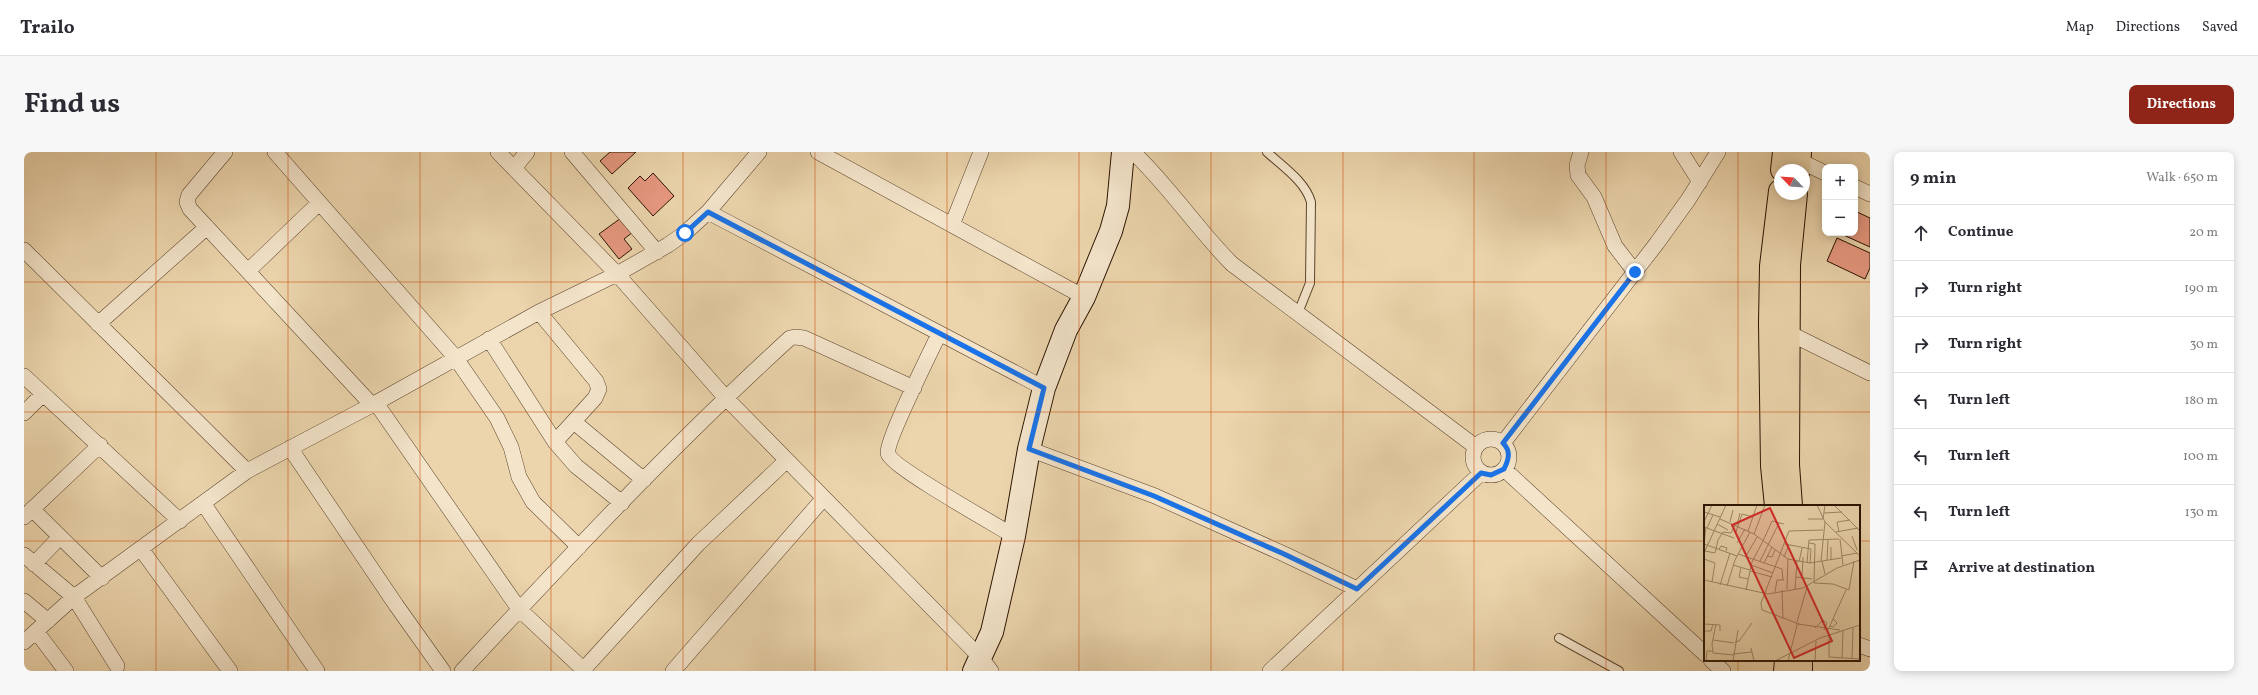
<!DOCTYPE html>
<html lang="en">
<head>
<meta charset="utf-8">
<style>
  :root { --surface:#fff; --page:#f7f7f7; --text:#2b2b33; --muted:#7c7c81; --line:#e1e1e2; --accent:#8f2418 }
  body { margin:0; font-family:Vollkorn,serif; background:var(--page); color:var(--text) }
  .controls { position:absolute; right:12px; top:12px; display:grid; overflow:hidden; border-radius:8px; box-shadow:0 2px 10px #0003 }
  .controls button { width:36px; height:36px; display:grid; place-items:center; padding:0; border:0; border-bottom:1px solid var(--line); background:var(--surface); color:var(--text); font:20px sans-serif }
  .compass { position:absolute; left:1750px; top:12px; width:36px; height:36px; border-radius:50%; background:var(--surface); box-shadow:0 2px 10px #0003; rotate:295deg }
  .stop { position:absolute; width:12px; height:12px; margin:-9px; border:3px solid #1a73e8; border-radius:50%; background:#fff }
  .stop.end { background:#1a73e8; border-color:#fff; box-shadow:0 1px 4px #0008 }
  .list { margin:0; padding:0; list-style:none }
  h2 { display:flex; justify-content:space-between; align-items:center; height:52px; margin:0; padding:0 16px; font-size:17px }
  h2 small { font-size:13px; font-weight:400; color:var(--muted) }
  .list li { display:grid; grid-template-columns:26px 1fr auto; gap:12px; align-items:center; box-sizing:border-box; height:56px; padding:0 16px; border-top:1px solid var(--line) }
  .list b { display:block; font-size:15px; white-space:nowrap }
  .list em { font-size:13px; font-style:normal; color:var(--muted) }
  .icon { flex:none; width:22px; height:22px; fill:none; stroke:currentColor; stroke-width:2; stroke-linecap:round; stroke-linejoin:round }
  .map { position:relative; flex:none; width:1846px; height:519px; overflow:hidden; border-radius:8px }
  header { display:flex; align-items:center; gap:24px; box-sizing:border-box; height:56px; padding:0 20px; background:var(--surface); border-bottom:1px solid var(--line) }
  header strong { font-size:19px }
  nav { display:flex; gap:22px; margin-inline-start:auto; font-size:14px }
  .intro { display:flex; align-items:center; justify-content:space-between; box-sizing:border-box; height:96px; padding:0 24px }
  h1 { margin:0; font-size:28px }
  .button { padding:10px 18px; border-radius:8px; background:var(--accent); color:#fff; font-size:14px; font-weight:700 }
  main { display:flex; gap:24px; padding:0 24px }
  aside { flex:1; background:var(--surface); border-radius:8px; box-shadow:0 2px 10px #0003 }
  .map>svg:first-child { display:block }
  .building { fill:#e79981; stroke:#2b1401 }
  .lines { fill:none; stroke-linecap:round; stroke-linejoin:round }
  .lane-casing { stroke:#5b442c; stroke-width:10 }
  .street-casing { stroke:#5b442c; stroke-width:16 }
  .secondary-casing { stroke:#2b1401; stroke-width:24 }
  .primary-casing { stroke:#2b1401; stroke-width:24 }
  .lane { stroke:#f3e4ca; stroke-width:8 }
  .street { stroke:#f3e4ca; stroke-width:15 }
  .secondary { stroke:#f3e4ca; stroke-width:22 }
  .primary { stroke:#ecd5ad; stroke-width:22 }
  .route { stroke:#1a73e8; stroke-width:5 }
  .grid { fill:none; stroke:#cc4f0a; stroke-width:1; stroke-opacity:0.55 }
  .inset-road { fill:none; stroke:#9f8868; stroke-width:1 }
  .view { fill:#d62828; fill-opacity:0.15; stroke:#d62828; stroke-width:2 }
  .inset-edge { fill:none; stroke:#2b1401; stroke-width:2 }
</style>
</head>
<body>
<header>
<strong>Trailo</strong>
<nav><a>Map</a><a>Directions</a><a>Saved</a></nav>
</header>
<div class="intro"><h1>Find us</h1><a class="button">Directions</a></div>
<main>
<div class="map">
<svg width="1846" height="519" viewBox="0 0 1846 519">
  <rect width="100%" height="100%" fill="#ecd5ad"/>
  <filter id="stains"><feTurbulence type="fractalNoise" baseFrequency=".005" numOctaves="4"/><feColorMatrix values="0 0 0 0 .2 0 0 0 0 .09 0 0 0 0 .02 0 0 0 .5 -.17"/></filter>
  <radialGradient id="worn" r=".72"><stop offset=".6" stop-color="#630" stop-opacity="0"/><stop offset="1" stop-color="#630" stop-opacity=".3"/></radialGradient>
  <path class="building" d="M586,0H612L588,22L576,9Z
    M629,21L650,44L629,64L604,36L616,24L621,29Z
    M1831,59L1846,66V95L1815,81H1831Z
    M597,66L609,80L600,87L608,97L595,107L575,82Z
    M1813,86L1846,101V116L1841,127L1803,109Z"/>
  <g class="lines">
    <defs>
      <path id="lane" d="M1243,0C1258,14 1281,29 1287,50L1286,131L1274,161
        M1535,486L1595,519"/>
      <path id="street" d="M201,0L165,43L163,50L166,57L348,253
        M251,0L431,205L473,266L487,295L495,325L509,350L555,395
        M474,0L593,122L701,245L957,506L967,519
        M548,0L633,100
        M794,0L1060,145
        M1109,0C1145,34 1173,77 1208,112L1452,295
        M1557,0L1553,13L1554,23L1570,45L1591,94L1611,120
        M1657,0L1676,30
        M1768,5L1801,21
        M491,15L503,0
        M1831,35L1846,42
        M684,60L1020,236
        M928,73L957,0
        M0,98L223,319
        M224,119L295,51
        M515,160L572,229L575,237L571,246L531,290
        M74,172L183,75
        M1765,181L1846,221
        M915,182C907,199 862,289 864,301C866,314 972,373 990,384
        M465,187L531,290L552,314L598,351
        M0,224L156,369
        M352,251L495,457L561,519
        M0,261L19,242
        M550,270L620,328
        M1449 305a18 18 0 1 1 36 0a18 18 0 1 1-36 0Z
        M1479,291L1633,91L1664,48L1694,0
        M266,296L372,453L419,519
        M1005,297L1131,344L1260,402L1333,437
        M1480,317L1681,502
        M179,351L293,519
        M8,357L78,426
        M0,365L76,293
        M117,397L206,519
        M0,403L50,445L93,514
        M10,412L36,385
        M0,449L24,469
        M12,479L42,519
        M0,490L50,445L223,319L348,253L515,160L593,122L644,93L661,81L684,60L735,0
        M1835,493L1846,497
        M1687,508L1699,519
        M559,518L674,392L762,309
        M438,519C544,405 651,291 766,186L771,185L780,186L890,236
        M649,519L799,347
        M1246,519L1457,321"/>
      <path id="secondary" d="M950,519L968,480L990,384L1005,297L1020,236L1042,178L1060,145L1087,79L1094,54L1099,0"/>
      <path id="primary" d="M1758,18L1760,0
        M1775,18L1776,0
        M1752,354L1748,314L1746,171L1747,114L1756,39
        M1767,354L1764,313L1765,113L1772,42
        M1777,508V519
        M1761,519L1762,508"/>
    </defs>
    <use href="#lane" class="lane-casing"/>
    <use href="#street" class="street-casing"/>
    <use href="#secondary" class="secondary-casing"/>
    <use href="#primary" class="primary-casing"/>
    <use href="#lane" class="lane"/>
    <use href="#street" class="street"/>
    <use href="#secondary" class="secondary"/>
    <use href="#primary" class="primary"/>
  </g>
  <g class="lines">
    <path class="route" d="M661,81L684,60L1020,236L1005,297L1130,344L1260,402L1333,437L1457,321L1467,323L1480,317C1485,307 1487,299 1479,291L1611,120"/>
  </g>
  <path class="grid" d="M132,0V519M264,0V519M396,0V519M527,0V519M659,0V519M791,0V519M923,0V519M1055,0V519M1187,0V519M1319,0V519M1450,0V519M1582,0V519M1714,0V354M0,130H1846M0,260H1846M0,389H1681M1835,389H1846M1714,508V519"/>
  <g transform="translate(1680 353)">
    <rect width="156" height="156" fill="#ecd5ad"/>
    <path class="inset-road" d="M113,0L121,17L156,51M130,0L156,26M0,7L16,12M120,8L138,7M16,14L50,29L84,54L106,58L137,53M104,14H119L121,0M0,17L8,0M26,17L29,5M13,19L24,25M33,20L36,8M0,22L30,33M3,23L9,10M44,26L53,0M32,27L38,9L49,12M132,27L154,23M135,27L133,17L146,15M50,29L61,0M148,31L153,45M136,34L139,60M59,36L68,16L80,19M33,38L41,24M105,38L111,39L110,78L129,79L145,85L150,56M0,39L33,51M0,39L2,22M81,39L107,44L106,58M127,42V55M15,44L17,41L23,43L22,46M1,46L11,48L14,35L19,27L27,28L31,20M0,48L22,0M34,49L78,64L79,75M42,51L53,32M63,51L68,52L71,45M137,51L153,48M80,52L85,40M0,54L11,58L8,77M123,55L124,34M56,56L75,18M117,56L121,17M118,56L121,69M95,57L98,43M60,58L68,42M103,58L105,35L135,34M29,60L46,65M47,60L69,68M37,63L35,72L44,74M46,66L68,72M92,72L108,74M98,72L99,52M0,75L64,89L99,83L133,63L156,55M16,80L26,48M23,81L31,55L46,27M83,84L84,54M91,84L93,56M42,85L48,57L59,36M78,85L79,114M71,87L73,75H80M93,117L103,82M0,119L16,120V126M12,119L8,139L9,148L29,150M92,119H95L58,105L57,98L85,26L119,25M94,119L136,125M126,121L129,122L133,118L129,114M111,123L119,115L123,118L120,125M124,125L142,85M1,126H7L9,119M125,130V152L156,154M9,135L30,138M31,137L35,136L48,118M47,143L50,156M29,149L48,147M138,153L139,126M148,153L149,123M2,156L3,146H9M29,156L34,125M71,156L116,133L156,120M84,156L93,120M111,156L112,136"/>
    <path class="view" d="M66,3L128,136L90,153L28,20Z"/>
    <rect width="156" height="156" class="inset-edge"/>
  </g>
  <rect width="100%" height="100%" filter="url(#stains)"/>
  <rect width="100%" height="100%" fill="url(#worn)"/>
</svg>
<div class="controls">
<button>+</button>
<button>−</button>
</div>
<svg class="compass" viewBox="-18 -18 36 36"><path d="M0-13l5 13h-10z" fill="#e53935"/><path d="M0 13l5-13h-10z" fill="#7c7c81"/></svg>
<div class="stop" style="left:661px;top:81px"></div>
<div class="stop end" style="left:1611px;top:120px"></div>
</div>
<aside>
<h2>9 min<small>Walk · 650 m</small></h2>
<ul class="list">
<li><svg class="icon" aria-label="ahead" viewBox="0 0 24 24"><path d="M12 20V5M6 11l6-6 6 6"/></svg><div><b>Continue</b></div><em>20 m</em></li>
<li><svg class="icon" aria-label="right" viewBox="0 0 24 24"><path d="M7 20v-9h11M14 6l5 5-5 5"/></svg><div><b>Turn right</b></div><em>190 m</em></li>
<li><svg class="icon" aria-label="right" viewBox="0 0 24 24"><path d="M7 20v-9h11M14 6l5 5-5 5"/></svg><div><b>Turn right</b></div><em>30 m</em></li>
<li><svg class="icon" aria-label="left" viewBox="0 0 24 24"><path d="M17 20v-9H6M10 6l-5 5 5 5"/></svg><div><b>Turn left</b></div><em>180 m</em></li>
<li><svg class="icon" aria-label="left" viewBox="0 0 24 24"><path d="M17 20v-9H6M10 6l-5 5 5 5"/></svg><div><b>Turn left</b></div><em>100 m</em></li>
<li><svg class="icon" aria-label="left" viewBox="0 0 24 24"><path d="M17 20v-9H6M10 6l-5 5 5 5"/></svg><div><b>Turn left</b></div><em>130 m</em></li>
<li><svg class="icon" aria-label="arrive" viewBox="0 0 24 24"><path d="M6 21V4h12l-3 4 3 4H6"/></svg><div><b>Arrive at destination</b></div></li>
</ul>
</aside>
</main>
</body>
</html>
